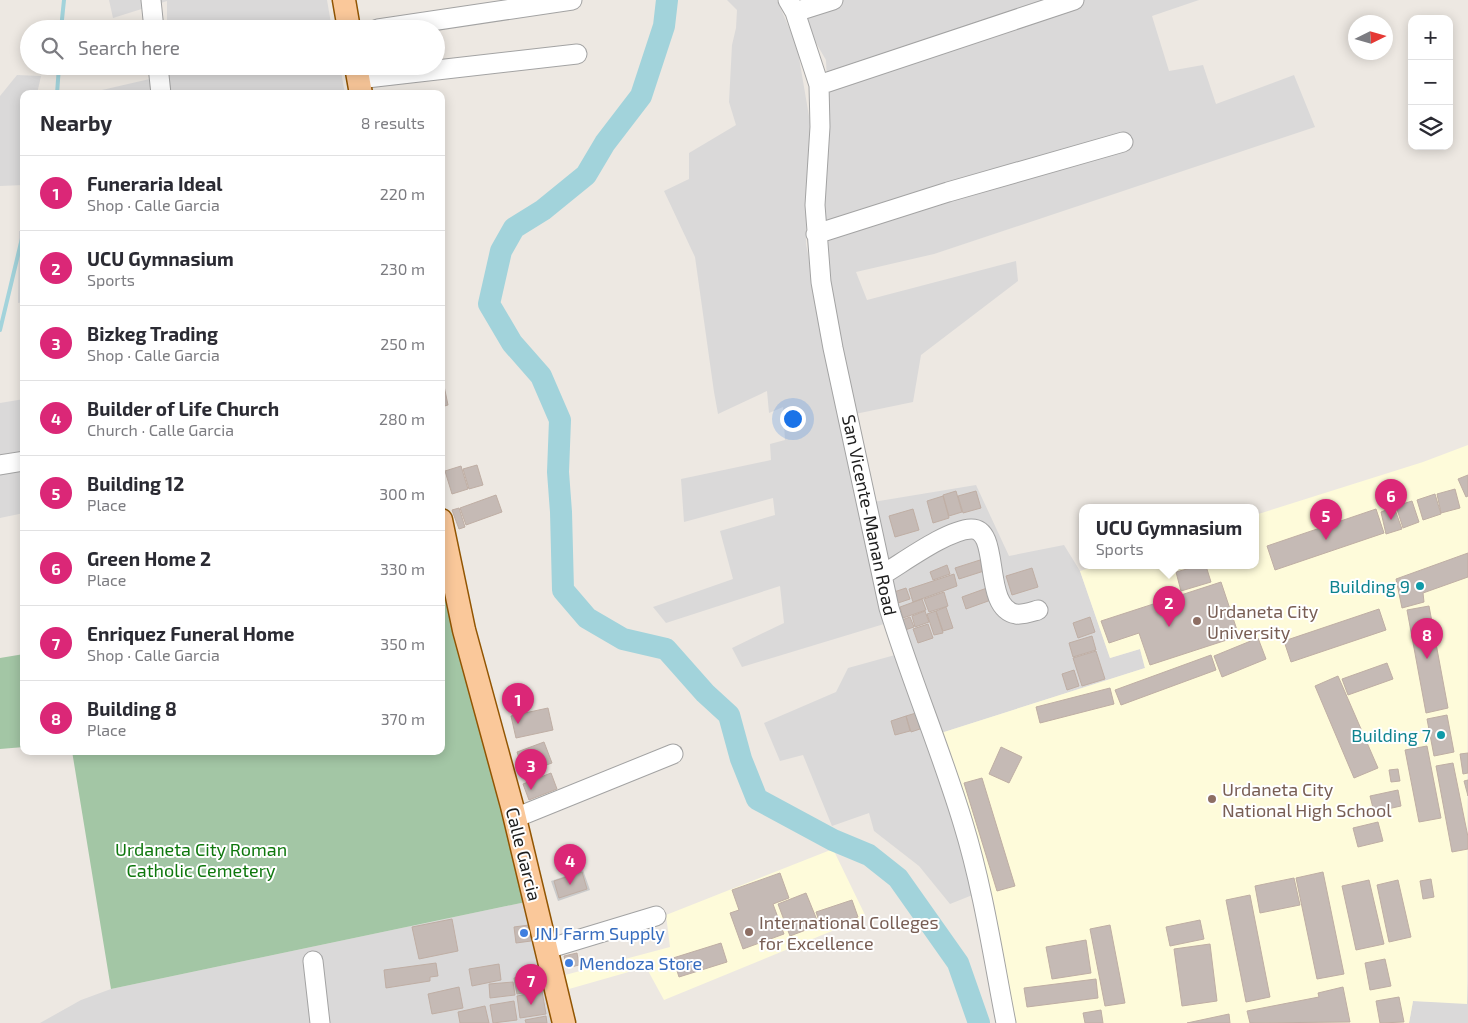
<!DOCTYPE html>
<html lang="en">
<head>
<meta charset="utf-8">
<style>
  :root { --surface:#fff; --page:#f2f2f3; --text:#2b2b33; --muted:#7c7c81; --line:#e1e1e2; --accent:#db2777 }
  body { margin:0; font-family:"Exo 2",sans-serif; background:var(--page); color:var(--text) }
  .controls { position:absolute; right:15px; top:15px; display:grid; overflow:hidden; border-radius:10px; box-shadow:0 2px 12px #0003 }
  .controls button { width:45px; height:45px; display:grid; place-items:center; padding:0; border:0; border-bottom:1px solid var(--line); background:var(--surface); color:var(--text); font:25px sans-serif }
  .compass { position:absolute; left:1348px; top:15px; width:45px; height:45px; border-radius:50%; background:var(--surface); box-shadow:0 2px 12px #0003; rotate:85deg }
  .you { position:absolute; left:792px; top:418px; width:18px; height:18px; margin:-12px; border:4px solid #fff; border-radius:50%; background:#1a73e8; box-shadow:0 0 0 8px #1a73e833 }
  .badge { display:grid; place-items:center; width:32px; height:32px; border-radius:50%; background:var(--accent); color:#fff; font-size:16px; font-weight:700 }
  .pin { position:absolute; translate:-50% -41px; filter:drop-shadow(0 1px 2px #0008) }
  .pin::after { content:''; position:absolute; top:26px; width:18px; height:15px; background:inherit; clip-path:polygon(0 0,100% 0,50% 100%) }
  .popup { position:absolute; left:1079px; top:504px; width:180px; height:65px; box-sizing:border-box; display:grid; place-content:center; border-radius:10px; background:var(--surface); filter:drop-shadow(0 1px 4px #0005); font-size:16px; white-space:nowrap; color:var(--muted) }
  .popup b { font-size:19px; color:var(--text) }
  .popup::after { content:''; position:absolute; left:50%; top:100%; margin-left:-10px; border:10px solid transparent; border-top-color:var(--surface) }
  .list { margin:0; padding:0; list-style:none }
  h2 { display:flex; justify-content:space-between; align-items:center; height:65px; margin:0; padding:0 20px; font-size:21px }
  h2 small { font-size:16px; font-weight:400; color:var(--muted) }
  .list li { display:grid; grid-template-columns:32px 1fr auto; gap:15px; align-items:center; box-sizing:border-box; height:75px; padding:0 20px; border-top:1px solid var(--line) }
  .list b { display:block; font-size:19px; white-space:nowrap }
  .list p { margin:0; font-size:16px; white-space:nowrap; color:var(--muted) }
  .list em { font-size:16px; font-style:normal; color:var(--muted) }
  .icon { flex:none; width:28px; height:28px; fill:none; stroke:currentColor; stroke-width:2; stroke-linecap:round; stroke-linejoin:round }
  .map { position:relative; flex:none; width:1468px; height:1023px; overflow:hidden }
  .search { position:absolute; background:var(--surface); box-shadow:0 2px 12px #0003; left:20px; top:20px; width:425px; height:55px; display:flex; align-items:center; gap:12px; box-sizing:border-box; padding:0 18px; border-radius:28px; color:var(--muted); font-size:19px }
  .panel { position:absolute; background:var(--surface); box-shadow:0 2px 12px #0003; left:20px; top:90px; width:425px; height:665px; border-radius:10px }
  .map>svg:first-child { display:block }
  .residential { fill:#dad9d9 }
  .education { fill:#fefbda }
  .religious { fill:#cacaca }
  .cemetery { fill:#a3c6a5 }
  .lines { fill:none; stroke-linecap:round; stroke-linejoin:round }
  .stream { stroke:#a2d3db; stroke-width:4 }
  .river { stroke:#a2d3db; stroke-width:22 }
  .building { fill:#c5bab5; stroke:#bfaea4 }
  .minor-casing { stroke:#a3a3a3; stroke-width:21 }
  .major-casing { stroke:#925502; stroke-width:25 }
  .minor { stroke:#fff; stroke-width:19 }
  .major { stroke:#fac89a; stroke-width:22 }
  .culture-dot { fill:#0f9aa8; stroke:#fff; stroke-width:2 }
  .education-dot { fill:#8d6e63; stroke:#fff; stroke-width:2 }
  .shop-dot { fill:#3f7fe0; stroke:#fff; stroke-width:2 }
  .labels { text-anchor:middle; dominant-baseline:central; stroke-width:4; stroke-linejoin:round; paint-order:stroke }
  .street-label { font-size:18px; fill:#1c1c1c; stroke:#fff }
  .culture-label { font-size:18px; fill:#0d838f; stroke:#fff; text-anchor:end }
  .education-label { font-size:18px; fill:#785e54; stroke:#fff; text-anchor:start }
  .park-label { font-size:18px; fill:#0e770d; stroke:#fff }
  .shop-label { font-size:18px; fill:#366cbe; stroke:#fff; text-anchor:start }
</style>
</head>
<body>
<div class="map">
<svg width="1468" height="1023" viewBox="0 0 1468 1023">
  <rect width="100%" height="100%" fill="#ede8e2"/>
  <path class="residential" d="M109,0H327L332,29H167V1L113,18Z
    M727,0H777L797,46L810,122L806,244L884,624L742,667L732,648L784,623L780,586L666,623L653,607L733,579L720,531L775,515L773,498L684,522L681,479L771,460L770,444L785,440L783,407L769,413L767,391L718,414L714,392L695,257L664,191L689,179V153L736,125L729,102L732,45L736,28L737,10Z
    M791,0H1199L1152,16L1169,71L1203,65L1216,104L1294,75L1315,127L934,254L856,272L867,300L1016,261L1018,281L921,355L913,402L855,414L835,315L820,202L828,99L826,60Z
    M167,66H340L345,94H101L102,90L167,75Z
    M17,75L41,76L37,94H24V185L0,186V96Z
    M19,231H24V302L18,303Z
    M24,399V513L0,518V403Z
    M976,485L1009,556L1064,545L1080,571L1110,658L1140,649L1145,668L941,733L893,602L873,502Z
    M895,655L915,700L975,894L950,904L919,866L874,831L869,813L832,826L803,755L780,761L764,723L836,692L848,668Z
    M526,902L556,1023H40L81,1000L111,989Z
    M1468,982V1023H1409L1413,1001L1467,1003Z"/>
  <path class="education" d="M1468,445L1467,1004L1413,1001L1409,1023H1014L994,903L941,733L1145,668L1140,649L1110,658L1080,571L1095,566H1255V515L1423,462Z
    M833,849L866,917L664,1000L646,967L569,989L565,975L670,947L666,915Z"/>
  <path class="religious" d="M583,870L590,890L558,901L551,881Z"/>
  <path class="cemetery" d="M441,578L526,902L111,989L72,751H441Z
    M24,654V747L0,749V658Z"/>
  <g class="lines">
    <path class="stream" d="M61,29L64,0
      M57,94L59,66
      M0,330L24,230"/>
    <path class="river" d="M667,0L664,26L641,96L605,143L586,175L543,210L514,228L501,251L489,304L512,343L541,376L560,420L558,472L561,512L563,590L587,618L623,639L666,649L705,693L729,715L741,759L757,799L833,840L869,855L898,878L958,963L979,1023"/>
  </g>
  <path class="building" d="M441,381H443L448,405L441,407Z
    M477,465L483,485L469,489L463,469Z
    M461,466L468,489L452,494L445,471Z
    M1468,475V496L1466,497L1458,479Z
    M1455,489L1460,508L1441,513L1437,494Z
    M956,491L962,512L949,516L943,495Z
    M976,491L981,508L963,513L958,496Z
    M1435,494L1441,514L1423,520L1417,500Z
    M496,495L502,512L466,525L460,508Z
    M943,496L949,518L933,523L927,501Z
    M1412,501L1419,522L1403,528L1396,506Z
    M1394,507L1402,529L1386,534L1381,512Z
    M459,508L465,527L459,529L452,510Z
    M913,509L919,530L895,537L889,516Z
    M1376,509L1384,533L1275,570L1267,546Z
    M1468,553V577L1423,593L1424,602L1402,608L1396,579Z
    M980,560L984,571L959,579L955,568Z
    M947,565L950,574L933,580L930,572Z
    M1198,566H1206L1211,582L1181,591L1176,572Z
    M1032,568L1038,587L1012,595L1006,576Z
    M954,574L957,586L913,602L909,589Z
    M1221,582L1239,636L1150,665L1139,633L1109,643L1101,621Z
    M906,588L910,599L898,603L894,592Z
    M987,588L991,600L966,609L962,597Z
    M944,592L948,606L929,612L924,599Z
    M922,599L926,610L903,618L900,607Z
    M1429,606L1448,708L1426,713L1407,610Z
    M946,607L953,628L943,631L936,611Z
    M1379,609L1386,630L1291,662L1284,641Z
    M925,611L929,622L915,627L912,616Z
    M936,611L943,633L934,635L927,614Z
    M910,617L914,627L905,630L902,620Z
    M1090,617L1095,632L1078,638L1073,623Z
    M928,624L933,638L918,643L913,629Z
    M1092,636L1096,650L1073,657L1069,643Z
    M1258,638L1266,659L1222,677L1214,656Z
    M1096,651L1105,679L1082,686L1073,658Z
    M1211,655L1216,670L1121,705L1115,690Z
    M1387,663L1393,679L1348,695L1342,679Z
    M1074,670L1079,686L1067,690L1062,674Z
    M1338,676L1378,768L1354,778L1315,686Z
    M1110,688L1114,704L1040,723L1036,707Z
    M548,708L553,730L516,738L511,716Z
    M916,713L920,729L911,732L906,716Z
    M1447,715L1454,752L1434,756L1427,719Z
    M906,716L910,731L895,735L891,721Z
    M544,742L552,763L524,773L517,752Z
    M1427,746L1441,818L1419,822L1405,750Z
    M1001,747L1022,757L1009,783L989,774Z
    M1468,753V773L1463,774L1460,754Z
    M1453,763L1468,837V849L1452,852L1436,766Z
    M1398,769L1400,781L1391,782L1389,770Z
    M551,773L557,789L529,800L523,784Z
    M982,778L1015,886L997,891L964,783Z
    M1468,780V796L1464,781Z
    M1398,790L1401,806L1374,812L1370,796Z
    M1378,822L1383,841L1358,847L1353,828Z
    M582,872L587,889L559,898L554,881Z
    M1323,872L1344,974L1317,979L1296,878Z
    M780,873L789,898L773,904L784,934L743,949L730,913L739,910L732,890Z
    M1294,878L1300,905L1260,913L1255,886Z
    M1431,879L1434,897L1423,899L1420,881Z
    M1369,880L1384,944L1356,950L1342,886Z
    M1398,880L1411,937L1389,942L1377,885Z
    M806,893L819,925L790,936L778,904Z
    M1250,895L1270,997L1246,1002L1226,900Z
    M852,900L858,917L822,929L816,912Z
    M452,919L458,951L419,959L412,927Z
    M1200,920L1204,939L1170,946L1166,927Z
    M529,925L531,941L516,943L514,927Z
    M1110,925L1125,1003L1105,1006L1090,929Z
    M1086,940L1091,973L1052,979L1046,947Z
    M721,943L727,962L679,977L673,958Z
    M1210,944L1217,1001L1182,1006L1174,949Z
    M577,953L579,965L567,968L564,956Z
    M1385,959L1391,986L1370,990L1365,963Z
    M436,963L438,976L430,977V981L386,988L384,970Z
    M499,964L501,980L472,986L469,969Z
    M538,974L540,990L517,994L514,978Z
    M1096,979L1098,998L1027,1007L1024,988Z
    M513,982L515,995L490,998L489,984Z
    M459,987L463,1008L432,1014L428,994Z
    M1343,987L1350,1022L1250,1023L1247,1011L1319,997L1318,993Z
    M542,991L546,1014L520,1018L517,996Z
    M1399,997L1404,1022L1380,1023L1376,1001Z
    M514,1001L517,1020L493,1023L490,1005Z
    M485,1006L489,1023H460L458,1012Z
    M1101,1010L1103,1023H1085L1083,1013Z
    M1229,1014L1230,1023H1187Z
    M546,1016L547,1023H526L525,1020Z"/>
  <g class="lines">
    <defs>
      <path id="minor" d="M151,0L154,29
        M788,0L795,12L819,85L820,127L815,205L821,282L833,348L889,608C911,680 941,750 963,823C983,888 993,956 1006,1023
        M795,12L833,0
        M378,29L572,0
        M158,66L161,94
        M358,79L577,54
        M819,85L1074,0
        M816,234L948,192L1123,142
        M0,465L24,461
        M882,575C904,562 947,530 971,529C1002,528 981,608 1016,614C1023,615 1031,612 1038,610
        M515,818L673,754
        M547,949L656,916
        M313,961L320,1023"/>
      <path id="major" d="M344,0L349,29
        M356,66L361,94
        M441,520L464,630L512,806L564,1023"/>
    </defs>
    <use href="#minor" class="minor-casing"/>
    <use href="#major" class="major-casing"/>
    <use href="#minor" class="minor"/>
    <use href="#major" class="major"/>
  </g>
  <g class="culture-dot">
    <circle cx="1420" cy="586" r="5"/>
    <circle cx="1441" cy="735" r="5"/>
  </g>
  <g class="education-dot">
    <circle cx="1197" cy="621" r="5"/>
    <circle cx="1212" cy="799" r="5"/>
    <circle cx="749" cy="932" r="5"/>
  </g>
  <g class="shop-dot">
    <circle cx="524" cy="933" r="5"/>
    <circle cx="569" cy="963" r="5"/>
  </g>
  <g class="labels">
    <g class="street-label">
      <text transform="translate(870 515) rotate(78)">San Vicente-Manan Road</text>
      <text transform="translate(524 854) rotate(76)">Calle Garcia</text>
    </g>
    <g class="culture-label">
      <text x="1410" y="586">Building 9</text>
      <text x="1431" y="735">Building 7</text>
    </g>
    <g class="education-label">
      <text x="1207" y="611">Urdaneta City<tspan x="1207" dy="21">University</tspan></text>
      <text x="1222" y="789">Urdaneta City<tspan x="1222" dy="21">National High School</tspan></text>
      <text x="759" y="922">International Colleges<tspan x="759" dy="21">for Excellence</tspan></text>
    </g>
    <g class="park-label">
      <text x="201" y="849">Urdaneta City Roman<tspan x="201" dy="21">Catholic Cemetery</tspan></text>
    </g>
    <g class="shop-label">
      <text x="534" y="933">JNJ Farm Supply</text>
      <text x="579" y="963">Mendoza Store</text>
    </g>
  </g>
</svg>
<div class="controls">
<button>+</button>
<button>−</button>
<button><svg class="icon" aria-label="layers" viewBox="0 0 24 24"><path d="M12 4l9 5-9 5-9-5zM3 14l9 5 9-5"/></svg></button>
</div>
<svg class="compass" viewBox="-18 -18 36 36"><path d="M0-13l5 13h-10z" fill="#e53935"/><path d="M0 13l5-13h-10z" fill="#7c7c81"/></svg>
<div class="you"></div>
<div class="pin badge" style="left:518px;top:724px">1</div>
<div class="pin badge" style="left:1169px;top:627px">2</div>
<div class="popup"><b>UCU Gymnasium</b>Sports</div>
<div class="pin badge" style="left:531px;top:790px">3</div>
<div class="pin badge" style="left:570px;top:885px">4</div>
<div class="pin badge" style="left:1326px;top:540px">5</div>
<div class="pin badge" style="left:1391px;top:520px">6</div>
<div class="pin badge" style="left:531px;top:1005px">7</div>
<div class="pin badge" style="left:1427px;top:659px">8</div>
<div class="search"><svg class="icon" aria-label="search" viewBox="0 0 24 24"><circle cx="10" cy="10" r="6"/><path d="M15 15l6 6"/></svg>Search here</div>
<section class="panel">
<h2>Nearby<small>8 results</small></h2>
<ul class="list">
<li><span class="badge">1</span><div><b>Funeraria Ideal</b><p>Shop · Calle Garcia</p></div><em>220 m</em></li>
<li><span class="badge">2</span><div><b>UCU Gymnasium</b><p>Sports</p></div><em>230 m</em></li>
<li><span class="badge">3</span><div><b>Bizkeg Trading</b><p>Shop · Calle Garcia</p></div><em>250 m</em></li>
<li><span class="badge">4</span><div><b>Builder of Life Church</b><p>Church · Calle Garcia</p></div><em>280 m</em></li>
<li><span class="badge">5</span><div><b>Building 12</b><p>Place</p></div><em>300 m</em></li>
<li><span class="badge">6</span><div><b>Green Home 2</b><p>Place</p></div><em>330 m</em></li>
<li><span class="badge">7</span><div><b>Enriquez Funeral Home</b><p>Shop · Calle Garcia</p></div><em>350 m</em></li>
<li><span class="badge">8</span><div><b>Building 8</b><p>Place</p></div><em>370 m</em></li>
</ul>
</section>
</div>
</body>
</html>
